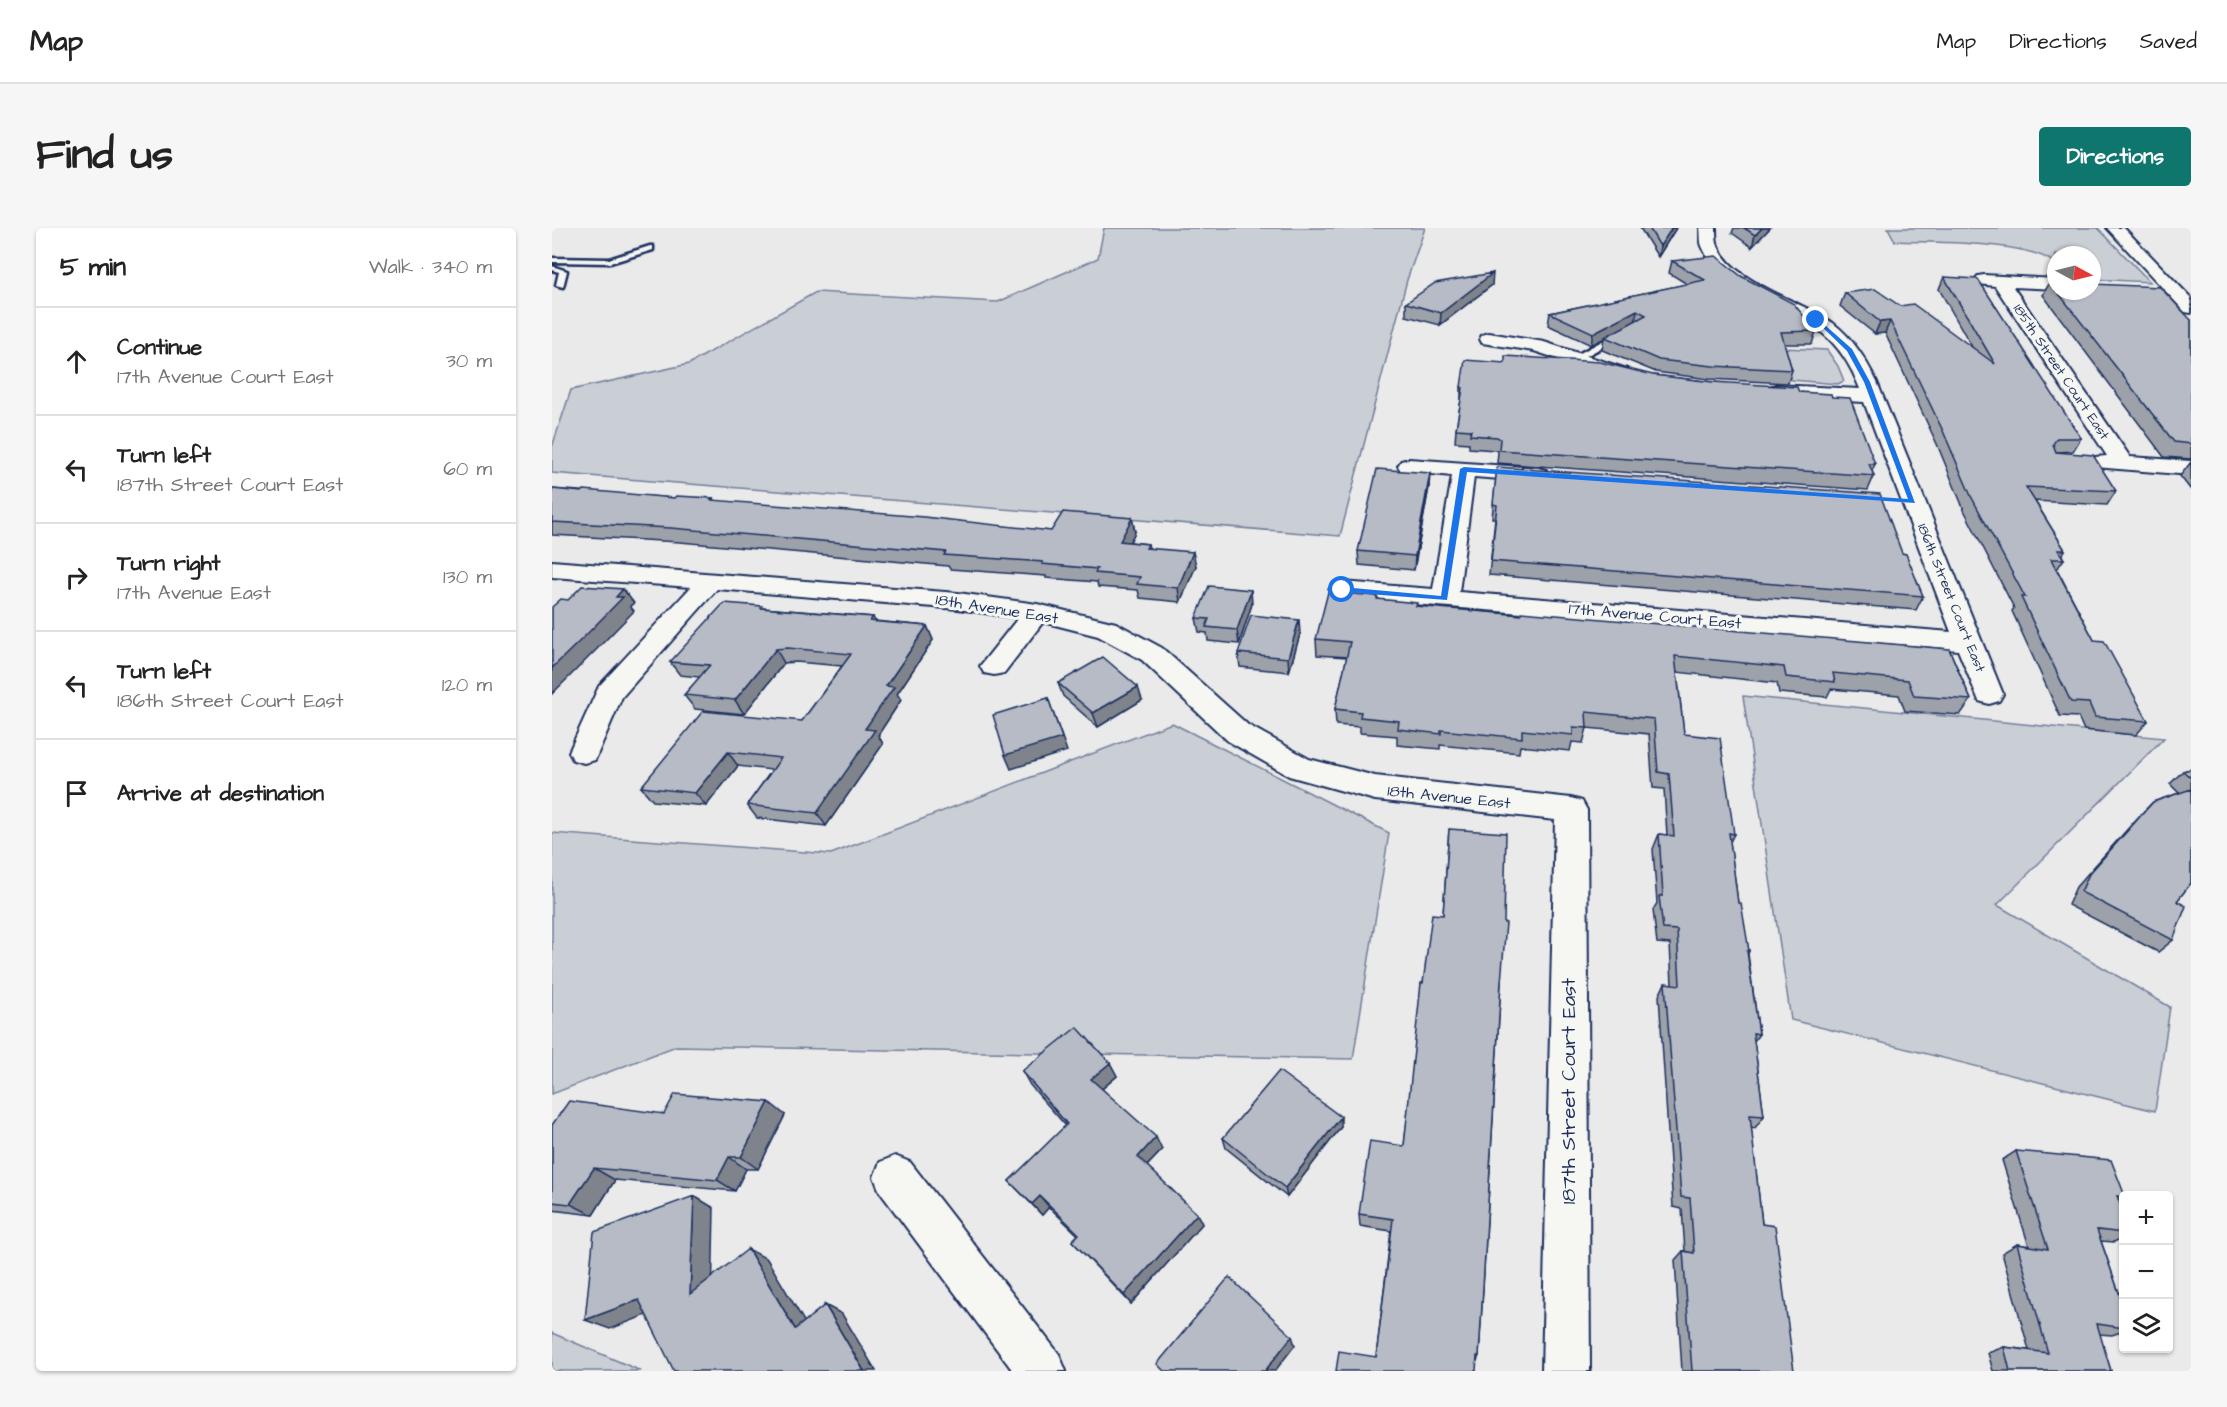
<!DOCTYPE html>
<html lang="en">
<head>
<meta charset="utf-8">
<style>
  :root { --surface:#fff; --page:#f6f6f6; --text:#222; --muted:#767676; --line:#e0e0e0; --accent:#0f766e }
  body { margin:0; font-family:"Architects Daughter",sans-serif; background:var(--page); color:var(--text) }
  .controls { position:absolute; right:18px; bottom:18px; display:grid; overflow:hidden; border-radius:6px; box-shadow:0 2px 4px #0004 }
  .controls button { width:54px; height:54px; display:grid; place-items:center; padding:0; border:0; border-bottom:2px solid var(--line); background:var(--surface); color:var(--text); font:30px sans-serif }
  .compass { position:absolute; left:1495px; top:18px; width:54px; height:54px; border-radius:50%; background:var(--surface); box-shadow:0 2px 4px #0004; rotate:97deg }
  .stop { position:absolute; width:18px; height:18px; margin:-14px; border:4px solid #1a73e8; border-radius:50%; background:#fff }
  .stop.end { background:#1a73e8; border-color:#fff; box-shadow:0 2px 6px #0008 }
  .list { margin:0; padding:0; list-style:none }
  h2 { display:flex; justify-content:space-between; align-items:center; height:78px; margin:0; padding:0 24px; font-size:26px }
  h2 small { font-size:20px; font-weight:400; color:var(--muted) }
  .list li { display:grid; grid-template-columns:39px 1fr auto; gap:18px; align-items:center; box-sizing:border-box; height:108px; padding:0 24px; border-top:2px solid var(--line) }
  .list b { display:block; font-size:22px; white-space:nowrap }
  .list p { margin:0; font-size:20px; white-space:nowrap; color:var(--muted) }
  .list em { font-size:20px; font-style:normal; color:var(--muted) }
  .icon { flex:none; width:33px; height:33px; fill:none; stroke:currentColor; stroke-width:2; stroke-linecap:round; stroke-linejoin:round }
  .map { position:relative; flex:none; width:1639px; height:1143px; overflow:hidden; border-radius:6px }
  header { display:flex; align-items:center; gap:36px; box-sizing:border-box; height:84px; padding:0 30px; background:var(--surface); border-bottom:2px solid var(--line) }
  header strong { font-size:28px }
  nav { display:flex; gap:33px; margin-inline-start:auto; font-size:21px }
  .intro { display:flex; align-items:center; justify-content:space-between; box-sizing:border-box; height:144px; padding:0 36px }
  h1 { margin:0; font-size:42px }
  .button { padding:15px 27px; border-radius:6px; background:var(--accent); color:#fff; font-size:21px; font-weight:700 }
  main { display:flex; gap:36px; padding:0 36px }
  aside { flex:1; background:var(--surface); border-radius:6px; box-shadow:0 2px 4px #0004 }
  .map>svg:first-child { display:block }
  .green { fill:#caced5; stroke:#727e9a; stroke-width:1.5 }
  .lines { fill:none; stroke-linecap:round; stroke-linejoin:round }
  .service-casing { stroke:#1b2f5e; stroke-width:5 }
  .minor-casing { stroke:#1b2f5e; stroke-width:4 }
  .service { fill:#f6f6f2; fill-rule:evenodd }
  .minor { fill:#f6f6f2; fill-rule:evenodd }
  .wall { fill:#9da1aa; stroke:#1b2f5e; stroke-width:1.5 }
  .shaded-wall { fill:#7f838b; stroke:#1b2f5e; stroke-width:1.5 }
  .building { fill:#b6bbc6; stroke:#1b2f5e; stroke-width:1.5 }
  .route { fill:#1a73e8 }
  .labels { text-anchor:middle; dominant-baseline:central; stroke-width:6; stroke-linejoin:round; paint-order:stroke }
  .far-street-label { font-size:14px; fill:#1b2f5e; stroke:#f6f6f2 }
  .street-label { font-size:16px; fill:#1b2f5e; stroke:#f6f6f2 }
  .near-street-label { font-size:20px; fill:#1b2f5e; stroke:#f6f6f2 }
</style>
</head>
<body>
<header>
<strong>Map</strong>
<nav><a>Map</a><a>Directions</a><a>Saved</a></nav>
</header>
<div class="intro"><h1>Find us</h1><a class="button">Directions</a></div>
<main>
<aside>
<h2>5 min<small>Walk · 340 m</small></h2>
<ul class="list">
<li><svg class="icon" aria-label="ahead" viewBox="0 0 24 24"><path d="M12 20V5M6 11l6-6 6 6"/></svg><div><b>Continue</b><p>17th Avenue Court East</p></div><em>30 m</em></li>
<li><svg class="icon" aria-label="left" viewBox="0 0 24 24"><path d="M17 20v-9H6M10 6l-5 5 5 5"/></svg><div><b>Turn left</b><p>187th Street Court East</p></div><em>60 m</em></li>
<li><svg class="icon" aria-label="right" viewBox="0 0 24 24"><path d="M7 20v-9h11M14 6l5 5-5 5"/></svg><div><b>Turn right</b><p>17th Avenue East</p></div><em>130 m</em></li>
<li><svg class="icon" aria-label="left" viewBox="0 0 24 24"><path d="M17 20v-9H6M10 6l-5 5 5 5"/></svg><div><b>Turn left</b><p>186th Street Court East</p></div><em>120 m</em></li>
<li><svg class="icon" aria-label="arrive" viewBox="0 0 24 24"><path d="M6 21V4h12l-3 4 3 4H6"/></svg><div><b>Arrive at destination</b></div></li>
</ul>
</aside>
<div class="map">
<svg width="1639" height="1143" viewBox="0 0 1639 1143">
  <rect width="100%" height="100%" fill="#e9eae9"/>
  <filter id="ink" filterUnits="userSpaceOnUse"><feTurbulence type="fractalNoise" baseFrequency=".0167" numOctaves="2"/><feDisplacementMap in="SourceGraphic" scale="12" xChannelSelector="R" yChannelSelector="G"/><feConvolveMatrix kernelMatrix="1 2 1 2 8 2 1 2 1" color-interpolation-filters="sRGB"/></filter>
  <g filter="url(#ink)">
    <path class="green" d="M552,0H873L855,52L788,308L0,245V219L19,162L137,136L264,64L446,74L546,30Z
      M1336,0H1546L1598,54L1540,51V27H1504V36C1477,12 1380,15 1343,13Z
      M1230,120L1275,122L1286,138L1292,153L1286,156L1240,152Z
      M1191,468L1612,510L1445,677L1618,779L1603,883L1239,792Z
      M620,495L837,605L801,831L124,818L0,866V605L279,626Z
      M0,1105L89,1143H0Z"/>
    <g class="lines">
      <defs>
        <path id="service" d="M98,18H101V22L58,35L0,34V30L57,31Z
          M0,38L15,43L11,59L4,57L7,44L0,42Z
          M1065,105L1072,107L1025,133L1017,131Z"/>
        <path id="minor" d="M1148,0H1164C1164,6 1164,13 1166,18C1181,55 1250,73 1281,95C1301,110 1314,132 1325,154L1451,466L1447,473L1437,476L1427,473L1406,422L790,370L781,368L777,362L781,356L790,354L881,361L900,248L849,243L846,238L849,233L857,231L986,240L994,242L997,247L994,252L986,254L922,249L907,364L1399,404L1312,174L1224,169L1217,167L1214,163L1217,159L1224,157L1308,161C1300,140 1288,119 1269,104C1234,77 1168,63 1150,18C1148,13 1149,6 1148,0Z
          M1555,0H1572L1639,70V85L1633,84Z
          M1432,47L1504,51V61L1461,59L1578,229L1639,233V247L1543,239L1540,234L1543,229L1555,228L1443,58L1426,56L1423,52L1426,48Z
          M937,105L992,114L1075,141L1078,145L1075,149L1068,151L982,123L930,115L928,111L930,107Z
          M0,333L406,365L485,376L564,395L610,420L696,497L757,531L823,548L1019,570L1030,573L1035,582L1038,1143H990L1003,592L823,572L737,548L676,513L590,432L546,408L491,394L452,445L442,447L432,445L428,438L466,390L406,381L165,361L70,469L43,532L32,535L21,532L17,524L47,458L139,359L0,349Z
          M343,928L358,934L507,1126L514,1143H461L328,964L322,949L328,934Z"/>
      </defs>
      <use href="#service" class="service-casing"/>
      <use href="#minor" class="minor-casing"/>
      <use href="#service" class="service"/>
      <use href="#minor" class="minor"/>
    </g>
    <path class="wall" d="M1088,0H1124L1106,29Z
      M1182,0H1218L1200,19L1180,5Z
      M1120,33L1189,48L1264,103L1260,116H1232L1240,142L1236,155L1157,151L1104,144L1050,122L1052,110L1039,117L996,97L998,85L1135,56L1117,45Z
      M1392,49L1529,210L1521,223L1504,224L1564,263L1555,277L1483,273L1513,322L1510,328L1512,331L1505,341L1542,412L1596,493L1584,507L1532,502L1526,489L1508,488L1460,383L1462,380L1412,282L1385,216L1333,105L1323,106L1288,78L1293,65L1348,78L1420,119L1387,61Z
      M1498,54H1504V63H1540L1639,92V231L1612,229L1491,67Z
      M940,57L888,97L854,88V75Z
      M1101,147L1247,164L1280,169L1323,236L1320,243L1322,248L1316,262L945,235L946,224L943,222L917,220V215L903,214L904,201L909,172V159Z
      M1639,234V262L1628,248Z
      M945,239L1350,325L1371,368L1364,382L937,347L943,290H940Z
      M877,259L862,342L807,337L806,323Z
      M0,261L122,270H161L162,273L499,303L580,290L583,304L578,314L596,316L597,320L644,338L628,374L588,370L586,362L546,359L545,354L494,350V348L398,341L396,338L128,314L0,307Z
      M825,368V371L864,378L1397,421L1419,472L1408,487L1353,483L1347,467L1279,461L1275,469L1227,465L1225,455L1125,444L1132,506L1182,606L1178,614L1186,675L1197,723L1196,726L1207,806L1202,813L1212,888L1203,900L1199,899L1210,996L1242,1143H1130L1123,1032L1131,1023H1133L1130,981L1121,979L1107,768L1113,755L1120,756L1118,716L1105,715L1101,682L1105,675L1101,621L1107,606L1115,607L1112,561L1101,560L1097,506L1035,500L1031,515L1020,514L1018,523L968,518L967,525L888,517V521L845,517V508L808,505V499L784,497L783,481L795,429L765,427L764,411Z
      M700,376L687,416L656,413L655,405L647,404L644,390Z
      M211,380L321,389L323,393L375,398L381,412L345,466L349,472L326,507L331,516L274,598L205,590L195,577L220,542L186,538L154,578L101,573L89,559L250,493L290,438L244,434L232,435L192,486L143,481L132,467L148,449L128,447L118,434Z
      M748,406L737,444L688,439L686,425Z
      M506,455L590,472L546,499L511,468Z
      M1639,541V655L1625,673L1621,712L1606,724L1516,677L1524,659L1588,587L1601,574L1627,565L1618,556L1631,543Z
      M897,601L949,754L927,1128L925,1133L824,1129L839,1003L808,998L807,986L852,918L871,755L891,687Z
      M558,835L565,848L550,861L610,922L595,938L645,986L650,996L579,1076L520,1013L526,1007L497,979L490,987L457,953L514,898L478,857L470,843Z
      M112,886L233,887L206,941H194L183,963L63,952L41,987L0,982V897Z
      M789,899L735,969L674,920L671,910Z
      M1464,923L1572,968V970L1566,972L1572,986V1009L1562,1014L1549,1013L1572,1079V1103L1560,1107L1547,1106L1559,1143H1441L1436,1125L1452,1119L1477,1122L1450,1025L1465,1016L1477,1018L1450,932Z"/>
    <path class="shaded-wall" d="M1120,0H1124L1106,29L1108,18Z
      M1210,0H1218L1200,19L1203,7Z
      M941,45L940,57L888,97L889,85Z
      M1085,82L1083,95L1039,117L1041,105Z
      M1338,93L1333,105L1323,106L1328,94Z
      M878,245L877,259L862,342L863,328Z
      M580,290L583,304L571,327L568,313Z
      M641,324L644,338L628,374L626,360Z
      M71,361L82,375L78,378L82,383L46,420L0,466V440Z
      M699,362L700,376L687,416L685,402Z
      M747,392L748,406L737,444L736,430Z
      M375,398L381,412L345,466L349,472L326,507L331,516L274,598L265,585L313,501L334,458Z
      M224,421L232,435L192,486L183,472Z
      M586,459L590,472L546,499L541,485Z
      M496,470L515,523L459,541L453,527Z
      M176,524L186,538L154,578L143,565Z
      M558,835L565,848L546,864L539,851Z
      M217,874L233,887L206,941L189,929Z
      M789,889V899L735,969L733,960Z
      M604,909L610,922L592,941L586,929Z
      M177,929L194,941L183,963L165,952Z
      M42,940L63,952L41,987L18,976Z
      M142,968L162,980L160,1076L138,1066Z
      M488,968L497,979L490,987L480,976Z
      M645,986L650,996L579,1076L572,1067Z
      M196,1021L215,1031L262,1110L243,1101Z
      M87,1072L110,1081L58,1101L33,1092Z
      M273,1077L290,1086L324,1143H312Z
      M740,1108L743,1117L723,1143H713Z"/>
    <path class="building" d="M1097,0H1120L1108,18Z
      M1192,0H1210L1203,7Z
      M1164,28L1189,48L1242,76L1264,103L1229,104L1240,142L1161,138L1107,132L1053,109L1094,87L1085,82L1041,105L998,85L1153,52L1120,33Z
      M941,45L889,85L854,75L883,55Z
      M1392,49L1426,51L1529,210H1505L1501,216L1504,224L1541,227L1564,263L1474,259L1513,322H1506L1512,331H1499L1542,412L1552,413L1596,493L1543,489L1537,475L1519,474L1469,369H1473L1419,268L1391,203L1338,93L1328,94L1293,65L1323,61L1348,78L1361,76L1443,136Z
      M1498,54H1504V62Z
      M1540,56L1608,59L1639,92V216L1622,214L1505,63H1540Z
      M953,128L1048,134L1101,147L1161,154L1245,159L1247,164L1279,166L1280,169L1298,170L1323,236H1317L1322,248L947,222L948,211L945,209L918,207L919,202L904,201L911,160L909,159L913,132L953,135Z
      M945,239L1328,266L1350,325L1354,326L1371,368L939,333L945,277L941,276Z
      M825,241L878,245L863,328L806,323Z
      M0,261L30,264L32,262L122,270L124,268L161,270L159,272L372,289L499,303L511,284L580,290L568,313L596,316L594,320L641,324L626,360L585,356L588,349L543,345L545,341L490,336L491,334L392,327L394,324L119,300L0,294Z
      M30,358L71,361L64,369H71L35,406L0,440V379L9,371L16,372Z
      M657,358L699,362L685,402L654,399L657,391L644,390Z
      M776,364L825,368V371L865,375L864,378L969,387V384L1004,387L1397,421L1419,472L1362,468L1356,452L1281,445L1283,454L1234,449L1232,439L1123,428L1132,506L1168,510L1182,606L1177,605L1186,675H1189L1197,723H1195L1207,806L1201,805L1212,888L1198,887L1210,996L1223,998L1242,1143H1140L1131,1023L1142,1025L1138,970L1129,969L1113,755L1128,757L1125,702L1111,701L1107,668H1111L1107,606L1122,608L1117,546L1106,544L1102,491L1034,484L1035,500L1021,499V507L970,502V510L889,502V506L846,501L847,493L808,489L809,484L783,481L798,414L764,411Z
      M172,375L210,378L209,380L321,389L318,393L375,398L334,458L342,459L313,501L323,502L265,585L195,577L229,530L176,524L143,565L89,559L151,483L250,493L299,426L236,420L224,421L183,472L132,467L158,437L118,434Z
      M699,387L747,392L736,430L686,425Z
      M551,429L586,459L541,485L506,455Z
      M496,470L510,510L453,527L441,487Z
      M1639,541V550L1631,543Z
      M1639,561V655L1625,673L1634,678L1621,712L1529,664L1537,646L1601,574Z
      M897,601L954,605L952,695H954L949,754L927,1128H925L924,1143H784L787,1123L824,1129L841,991L807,986L818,913L852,918L869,755H871L880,686L891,687Z
      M525,799L558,835L539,851L604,909L586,929L645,986L572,1067L520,1013L527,1006L488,968L480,976L457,953L515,896L470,843Z
      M727,843L789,889L733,960L671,910Z
      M123,866L217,874L189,929H177L165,952L42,940L18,976L0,974V897L17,873L112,886Z
      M1464,923L1559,932L1573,968H1572V969L1565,968L1572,986V1005L1545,1002L1572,1079V1100L1545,1096L1559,1143H1458L1452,1119L1496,1125L1465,1016L1496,1021Z
      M142,968L138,1066L196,1021L243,1101L273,1077L312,1143H122L87,1072L33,1092L42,1004Z
      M677,1049L740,1108L713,1143H612L605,1136Z"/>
  </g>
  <path class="route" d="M1262,91H1266L1300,121L1318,154L1363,275L915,244L895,372L790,364L786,362L790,359L889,368L908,241L912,239L1356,271L1312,154L1295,123Z"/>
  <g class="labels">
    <g class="far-street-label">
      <text transform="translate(1509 144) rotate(56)">185th Street Court East</text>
      <text transform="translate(1399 370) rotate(68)">186th Street Court East</text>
    </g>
    <g class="street-label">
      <text transform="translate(445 381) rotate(9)">18th Avenue East</text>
      <text transform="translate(1103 388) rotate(5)">17th Avenue Court East</text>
      <text transform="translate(897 569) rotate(6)">18th Avenue East</text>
    </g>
    <g class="near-street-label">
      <text transform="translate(1017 863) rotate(-90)">187th Street Court East</text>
    </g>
  </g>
</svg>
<div class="controls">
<button>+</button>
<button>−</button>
<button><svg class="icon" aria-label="layers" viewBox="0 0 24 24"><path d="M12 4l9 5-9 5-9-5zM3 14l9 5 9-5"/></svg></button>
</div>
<svg class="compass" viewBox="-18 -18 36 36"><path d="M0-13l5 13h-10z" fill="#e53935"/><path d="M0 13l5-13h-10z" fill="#767676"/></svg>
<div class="stop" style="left:790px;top:362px"></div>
<div class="stop end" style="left:1264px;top:92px"></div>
</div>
</main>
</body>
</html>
